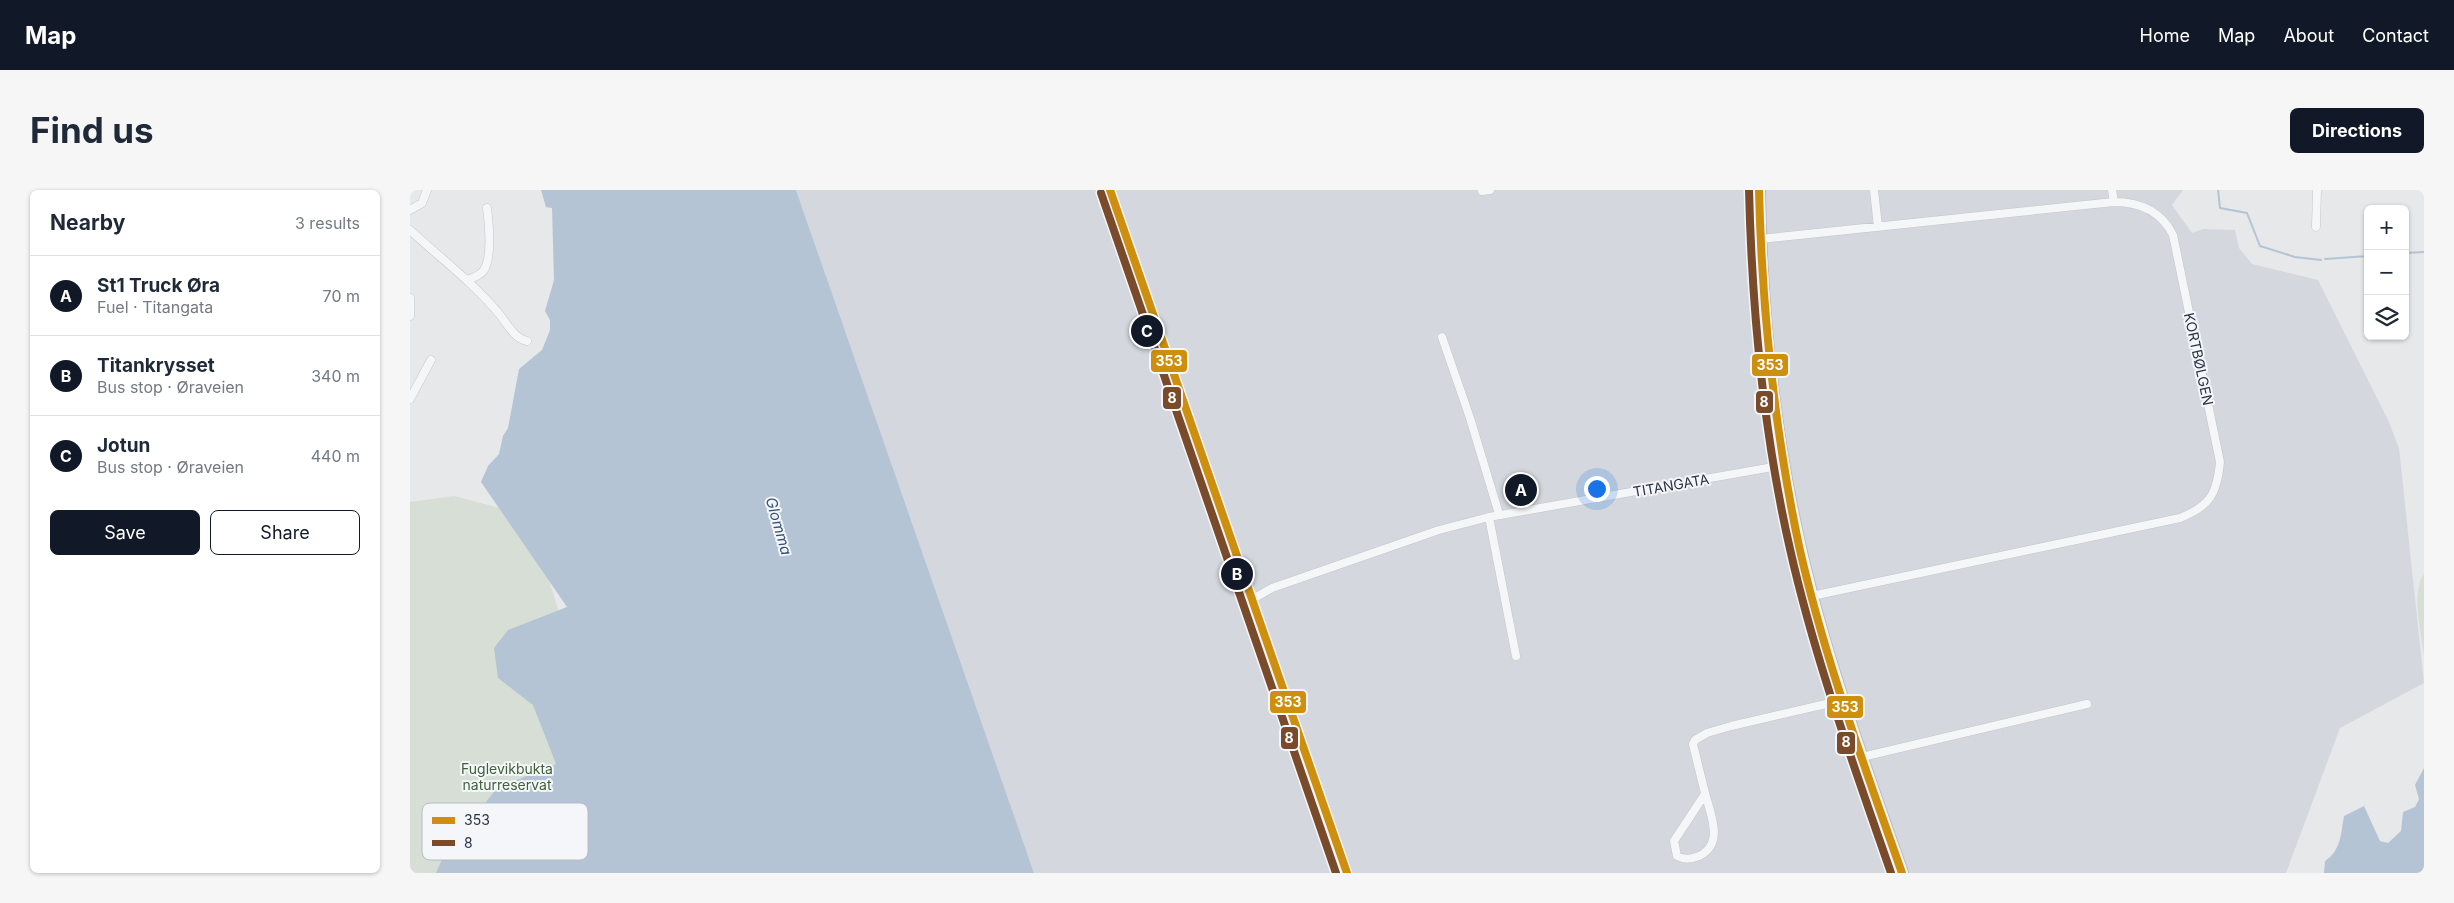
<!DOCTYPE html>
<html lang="en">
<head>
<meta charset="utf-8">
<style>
  :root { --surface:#fff; --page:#f6f6f7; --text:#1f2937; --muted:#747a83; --line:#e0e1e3; --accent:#111827 }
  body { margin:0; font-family:Inter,sans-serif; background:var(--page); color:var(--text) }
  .controls { position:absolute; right:15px; top:15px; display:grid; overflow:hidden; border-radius:8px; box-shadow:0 1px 4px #0004 }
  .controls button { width:45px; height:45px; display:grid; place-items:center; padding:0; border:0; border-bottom:1px solid var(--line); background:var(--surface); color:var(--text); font:25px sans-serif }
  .you { position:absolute; left:1186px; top:298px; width:18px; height:18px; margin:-12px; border:4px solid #fff; border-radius:50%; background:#1a73e8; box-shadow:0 0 0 8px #1a73e833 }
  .badge { display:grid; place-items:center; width:32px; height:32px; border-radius:50%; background:var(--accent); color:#fff; font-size:16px; font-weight:700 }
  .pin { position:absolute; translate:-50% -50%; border:2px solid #fff; box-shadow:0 1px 5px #0006 }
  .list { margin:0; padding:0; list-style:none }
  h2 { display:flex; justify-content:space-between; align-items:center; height:65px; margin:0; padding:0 20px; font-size:21px }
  h2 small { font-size:16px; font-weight:400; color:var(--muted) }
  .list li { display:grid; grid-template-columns:32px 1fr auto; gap:15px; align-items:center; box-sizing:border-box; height:80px; padding:0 20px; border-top:1px solid var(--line) }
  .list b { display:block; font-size:19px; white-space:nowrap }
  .list p { margin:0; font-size:16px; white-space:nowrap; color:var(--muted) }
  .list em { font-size:16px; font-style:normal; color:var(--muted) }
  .actions { display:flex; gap:10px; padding:15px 20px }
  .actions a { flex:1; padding:11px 0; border:1px solid var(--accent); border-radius:8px; text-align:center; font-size:18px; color:var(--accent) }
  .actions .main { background:var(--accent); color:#fff }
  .icon { flex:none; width:28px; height:28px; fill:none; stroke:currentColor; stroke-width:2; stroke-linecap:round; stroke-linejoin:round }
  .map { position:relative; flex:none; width:2014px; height:683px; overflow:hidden; border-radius:8px }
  header { display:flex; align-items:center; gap:30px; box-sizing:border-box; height:70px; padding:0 25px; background:var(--accent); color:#fff }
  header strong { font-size:24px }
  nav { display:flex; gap:28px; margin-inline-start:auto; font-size:18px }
  .intro { display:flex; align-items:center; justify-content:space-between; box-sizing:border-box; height:120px; padding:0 30px }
  h1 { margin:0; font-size:35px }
  .button { padding:12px 22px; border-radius:8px; background:var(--accent); color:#fff; font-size:18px; font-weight:700 }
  main { display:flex; gap:30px; padding:0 30px }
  aside { flex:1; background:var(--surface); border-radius:8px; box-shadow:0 1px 4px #0004 }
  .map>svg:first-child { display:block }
  .built { fill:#d4d7dd }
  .green { fill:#d6ded6 }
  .water { fill:#b4c4d5 }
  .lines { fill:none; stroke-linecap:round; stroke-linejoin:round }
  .stream { stroke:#b4c4d5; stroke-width:2 }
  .minor-casing { stroke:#c4c6c8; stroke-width:9 }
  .tertiary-casing { stroke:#c4c6c8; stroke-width:11 }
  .trunk-casing { stroke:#b8bbbf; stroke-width:14 }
  .minor { stroke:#f5f6f7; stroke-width:8 }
  .tertiary { stroke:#f5f6f7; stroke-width:10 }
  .trunk { stroke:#f8f8f8; stroke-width:12 }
  .bus-1-casing { stroke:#f4f6f9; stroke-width:11 }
  .bus-2-casing { stroke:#f4f6f9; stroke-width:11 }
  .bus-1 { stroke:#ce8f0e; stroke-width:8 }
  .bus-2 { stroke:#7a4b2a; stroke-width:8 }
  .labels { text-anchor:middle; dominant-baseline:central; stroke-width:4; stroke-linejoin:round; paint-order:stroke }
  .street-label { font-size:14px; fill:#2b3445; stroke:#f4f6f9 }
  .park-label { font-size:14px; fill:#3f6138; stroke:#f4f6f9 }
  .water-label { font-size:15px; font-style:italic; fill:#34527a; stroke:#f4f6f9 }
  .key { fill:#f4f6f9; stroke:#b8bcc3; stroke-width:1 }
  .key-label { font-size:14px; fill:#2b3445 }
  .line-badge { stroke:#f4f6f9; stroke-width:2 }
  .badge-label { font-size:14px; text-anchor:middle; font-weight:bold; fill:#fff }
</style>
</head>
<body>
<header>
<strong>Map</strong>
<nav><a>Home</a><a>Map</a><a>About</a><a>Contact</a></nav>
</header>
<div class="intro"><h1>Find us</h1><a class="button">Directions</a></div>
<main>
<aside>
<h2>Nearby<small>3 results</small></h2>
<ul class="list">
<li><span class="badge">A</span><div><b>St1 Truck Øra</b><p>Fuel · Titangata</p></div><em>70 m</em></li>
<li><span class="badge">B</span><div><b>Titankrysset</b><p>Bus stop · Øraveien</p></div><em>340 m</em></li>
<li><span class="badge">C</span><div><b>Jotun</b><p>Bus stop · Øraveien</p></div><em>440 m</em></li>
</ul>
<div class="actions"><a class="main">Save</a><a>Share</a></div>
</aside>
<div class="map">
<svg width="2014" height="683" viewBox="0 0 2014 683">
  <rect width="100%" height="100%" fill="#e6e8ea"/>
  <path class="built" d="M386,0H1773L1762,15L1782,43L1793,39L1825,40L1829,58L1842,74L1908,90L1978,230L1989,258L2014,493L1930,538L1876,683H624Z"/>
  <path class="green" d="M44,306L120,326L200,594L304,683H0V312Z
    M2014,384V465C2011,443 2001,402 2014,384Z"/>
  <path class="water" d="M131,0H386L624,683H26L33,667L87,598L146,574L123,515L88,488L84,458L98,440L157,417L71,292L78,276L89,264L93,246L98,238L109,179L132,160L140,140V130L135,121L144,90L142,18L136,17Z
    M2014,578V683H1914L1915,671C1931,661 1931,643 1934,626L1954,616L1970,651L1978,653L1991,641L1993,622L2005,617L2009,609L2005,595Z"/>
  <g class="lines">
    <path class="stream" d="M1808,0L1810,18L1837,23L1850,56L1885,67L1911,70
      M1995,63L2014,62
      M1915,69L1958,66"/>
    <defs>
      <path id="minor" d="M1464,0L1468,37
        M1702,0L1704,12
        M1072,1L1080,0
        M0,20L12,13L17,0
        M1906,37L1907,0
        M0,40C30,68 64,93 90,125C98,135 104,148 117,151
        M1350,49L1704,12C1730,12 1751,21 1763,45L1810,272C1807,304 1800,316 1770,328L1402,406
        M57,90C62,88 70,86 74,80C82,67 79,34 77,18
        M0,108V126
        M1032,147L1060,228L1089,324
        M0,209L21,170
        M1079,327L1106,466
        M843,409L862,398L1029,340L1079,327L1374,275
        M1452,567L1677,514
        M1295,604L1264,651L1267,666C1275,670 1281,669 1289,666C1315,654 1300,623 1295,603C1291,587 1287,571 1283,554L1285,550L1297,543L1321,536L1433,510"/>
      <path id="tertiary" d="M700,0L937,683"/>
      <path id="trunk" d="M1349,0C1351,137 1367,274 1402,407C1427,500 1460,592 1492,683"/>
    </defs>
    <use href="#minor" class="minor-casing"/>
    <use href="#tertiary" class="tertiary-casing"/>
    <use href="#trunk" class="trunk-casing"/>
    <use href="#minor" class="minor"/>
    <use href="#tertiary" class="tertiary"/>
    <use href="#trunk" class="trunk"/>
    <defs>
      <path id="bus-1" d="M700,0L937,683
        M1349,0C1352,120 1364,238 1389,356C1414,467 1454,575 1492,683"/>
      <path id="bus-2" d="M1339,0C1342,121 1353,241 1380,359C1405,470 1444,576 1481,683
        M691,3L926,683"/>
    </defs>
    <use href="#bus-1" class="bus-1-casing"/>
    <use href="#bus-2" class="bus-2-casing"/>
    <use href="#bus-1" class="bus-1"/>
    <use href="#bus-2" class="bus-2"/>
  </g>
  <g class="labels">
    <g class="street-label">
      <text transform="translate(1789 169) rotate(78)">KORTBØLGEN</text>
      <text transform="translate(1261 295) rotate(-10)">TITANGATA</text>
    </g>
    <g class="park-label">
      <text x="97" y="578">Fuglevikbukta<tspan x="97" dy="16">naturreservat</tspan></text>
    </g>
    <g class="water-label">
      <text transform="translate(369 336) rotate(74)">Glomma</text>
    </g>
  </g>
  <rect x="12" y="613" width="166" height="57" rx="8" class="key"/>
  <rect x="22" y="627" width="23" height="7" fill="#ce8f0e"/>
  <rect x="22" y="650" width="23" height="6" fill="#7a4b2a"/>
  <g class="key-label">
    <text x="54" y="635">353</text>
    <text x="54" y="658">8</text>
  </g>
  <g class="line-badge">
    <rect x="740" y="159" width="38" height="24" rx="5" fill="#ce8f0e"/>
    <rect x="1341" y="163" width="38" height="24" rx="5" fill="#ce8f0e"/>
    <rect x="752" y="196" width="20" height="24" rx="5" fill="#7a4b2a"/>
    <rect x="1345" y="200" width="19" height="24" rx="5" fill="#7a4b2a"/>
    <rect x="859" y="500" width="38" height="24" rx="5" fill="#ce8f0e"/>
    <rect x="1416" y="505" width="38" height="24" rx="5" fill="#ce8f0e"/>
    <rect x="870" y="536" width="19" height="24" rx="5" fill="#7a4b2a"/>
    <rect x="1426" y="541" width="20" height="24" rx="5" fill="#7a4b2a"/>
  </g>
  <g class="badge-label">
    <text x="759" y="176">353</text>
    <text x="1360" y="180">353</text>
    <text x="762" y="213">8</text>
    <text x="1354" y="217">8</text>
    <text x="878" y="517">353</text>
    <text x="1435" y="522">353</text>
    <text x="879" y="553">8</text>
    <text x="1436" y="557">8</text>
  </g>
</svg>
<div class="controls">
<button>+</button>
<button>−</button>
<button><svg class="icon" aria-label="layers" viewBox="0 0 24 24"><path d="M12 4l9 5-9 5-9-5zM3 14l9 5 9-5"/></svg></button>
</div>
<div class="you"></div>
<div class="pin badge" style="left:1111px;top:300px">A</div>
<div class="pin badge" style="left:827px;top:384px">B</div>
<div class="pin badge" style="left:737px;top:141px">C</div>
</div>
</main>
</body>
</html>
